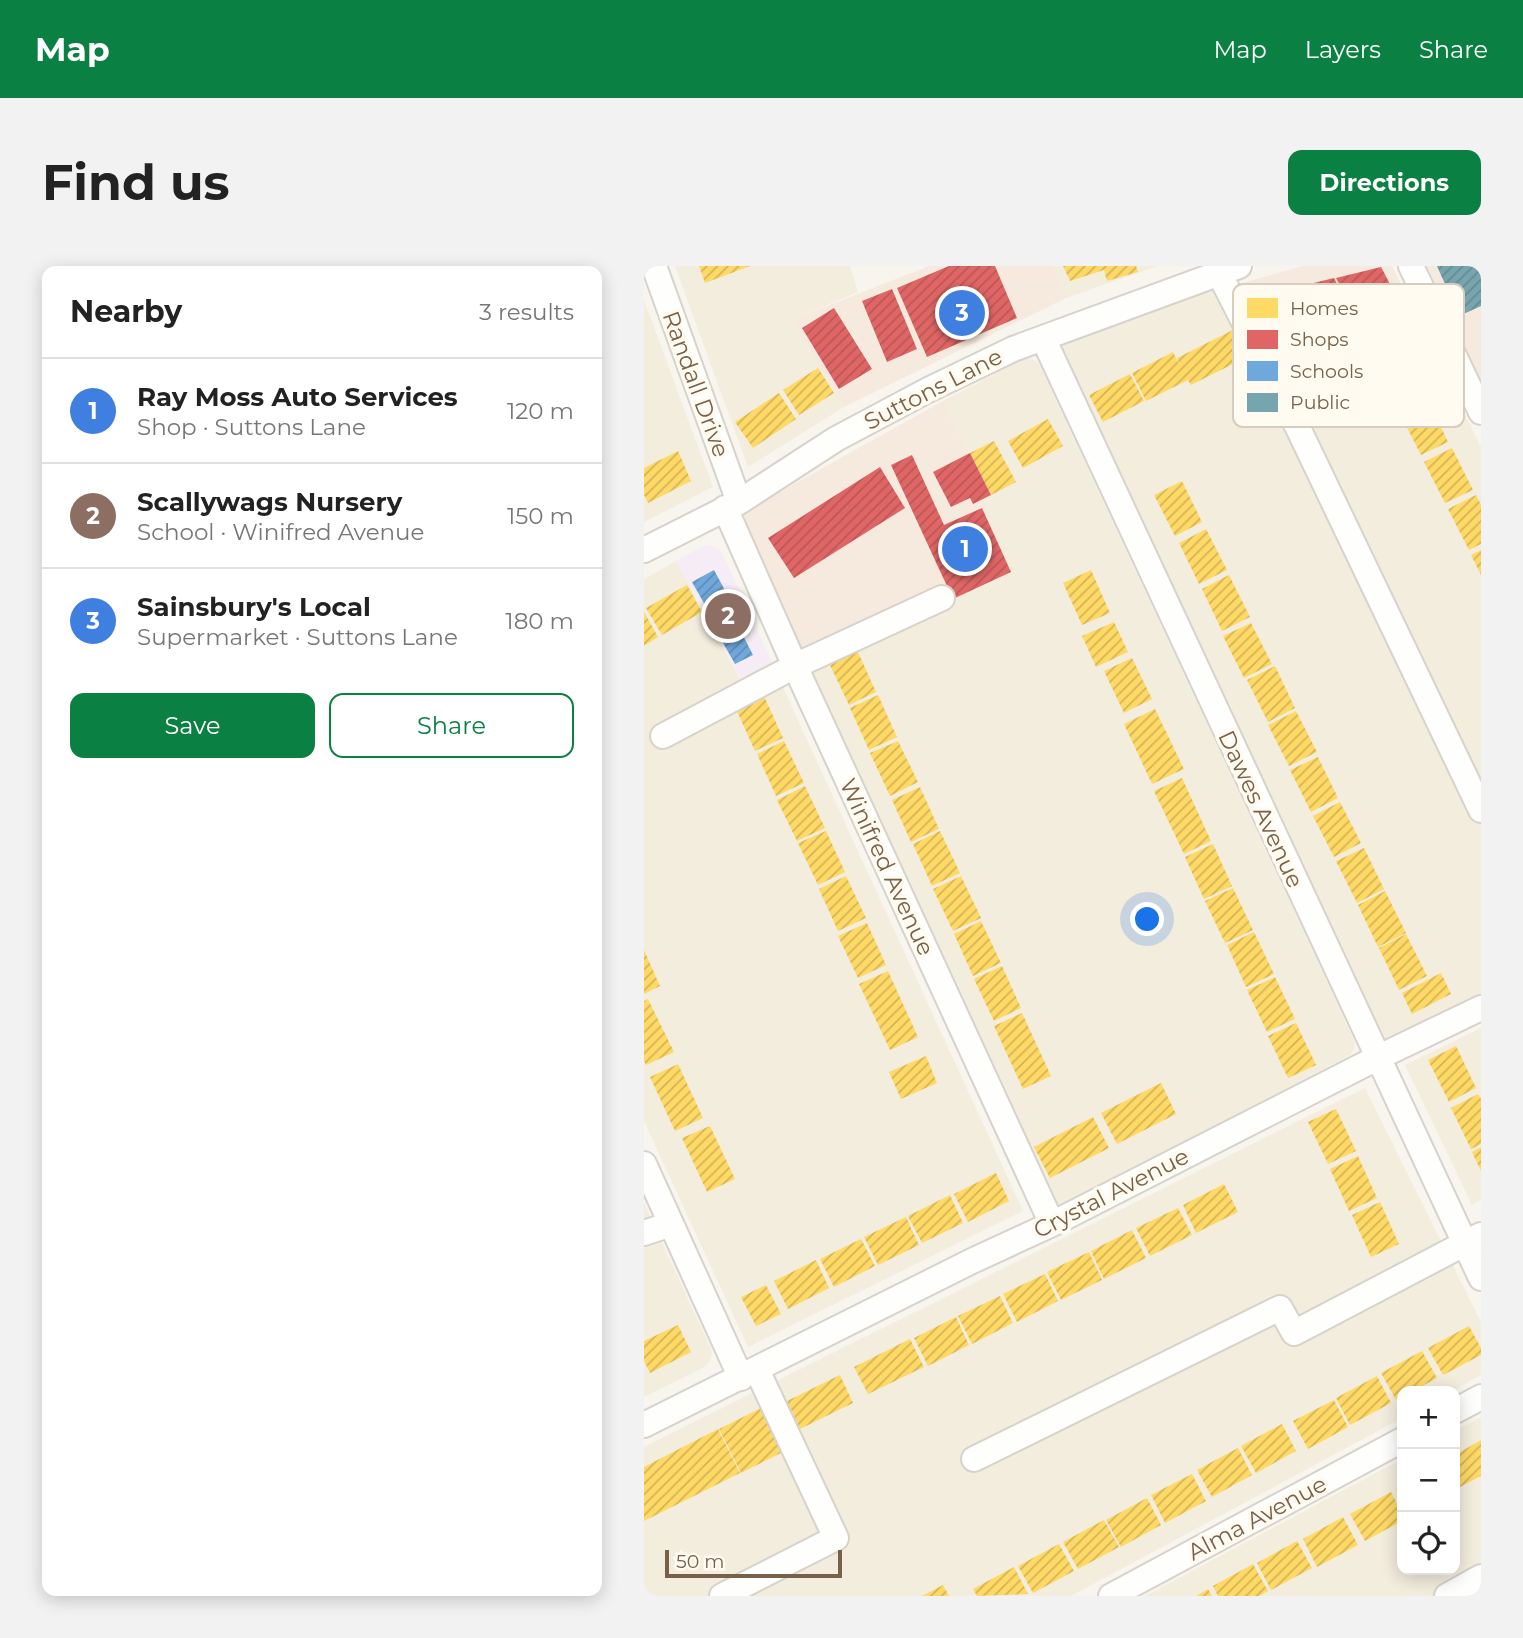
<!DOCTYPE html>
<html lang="en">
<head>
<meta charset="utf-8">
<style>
  :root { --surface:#fff; --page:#f2f2f2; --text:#222; --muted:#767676; --line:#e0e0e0; --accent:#0b8043 }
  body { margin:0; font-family:Montserrat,sans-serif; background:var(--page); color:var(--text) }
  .controls { position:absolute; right:21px; bottom:21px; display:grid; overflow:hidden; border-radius:14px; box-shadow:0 4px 18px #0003 }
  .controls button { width:63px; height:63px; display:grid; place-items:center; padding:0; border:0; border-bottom:2px solid var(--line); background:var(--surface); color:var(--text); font:35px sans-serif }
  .scale { position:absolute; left:21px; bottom:18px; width:177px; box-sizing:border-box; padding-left:7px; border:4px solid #78614b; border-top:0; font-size:19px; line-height:24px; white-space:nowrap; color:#78614b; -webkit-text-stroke:5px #fffbf0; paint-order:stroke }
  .you { position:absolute; left:504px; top:654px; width:24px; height:24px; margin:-18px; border:5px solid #fff; border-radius:50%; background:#1a73e8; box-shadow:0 0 0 10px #1a73e833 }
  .badge { display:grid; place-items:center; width:46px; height:46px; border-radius:50%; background:var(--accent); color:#fff; font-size:23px; font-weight:700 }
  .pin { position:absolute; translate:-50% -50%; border:4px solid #fff; box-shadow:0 2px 7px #0006 }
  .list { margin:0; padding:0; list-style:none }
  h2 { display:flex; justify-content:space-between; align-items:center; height:91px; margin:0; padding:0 28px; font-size:30px }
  h2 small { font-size:23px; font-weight:400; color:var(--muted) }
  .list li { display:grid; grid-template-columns:46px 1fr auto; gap:21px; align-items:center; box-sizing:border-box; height:105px; padding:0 28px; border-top:2px solid var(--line) }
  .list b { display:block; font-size:26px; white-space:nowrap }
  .list p { margin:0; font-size:23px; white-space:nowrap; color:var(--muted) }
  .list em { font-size:23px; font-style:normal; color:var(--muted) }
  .actions { display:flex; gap:14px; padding:21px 28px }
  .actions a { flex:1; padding:16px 0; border:2px solid var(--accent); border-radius:14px; text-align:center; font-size:24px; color:var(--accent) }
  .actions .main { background:var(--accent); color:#fff }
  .icon { flex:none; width:38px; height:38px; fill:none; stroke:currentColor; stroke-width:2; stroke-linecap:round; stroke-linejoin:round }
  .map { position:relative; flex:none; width:837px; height:1330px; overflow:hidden; border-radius:14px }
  header { display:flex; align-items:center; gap:42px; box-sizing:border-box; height:98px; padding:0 35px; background:var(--accent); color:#fff }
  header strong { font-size:33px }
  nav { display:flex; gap:38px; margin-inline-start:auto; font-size:24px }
  .intro { display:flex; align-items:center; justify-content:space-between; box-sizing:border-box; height:168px; padding:0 42px }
  h1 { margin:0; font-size:49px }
  .button { padding:18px 32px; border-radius:14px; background:var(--accent); color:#fff; font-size:24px; font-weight:700 }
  main { display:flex; gap:42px; padding:0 42px }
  aside { flex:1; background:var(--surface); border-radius:14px; box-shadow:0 4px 18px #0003 }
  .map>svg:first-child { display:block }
  .residential { fill:#f3edde }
  .commercial { fill:#f6e9de }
  .education { fill:#f6ecf5 }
  .homes { fill:url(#homes-hatch) }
  .shops { fill:url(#shops-hatch) }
  .schools { fill:url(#schools-hatch) }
  .public { fill:url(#public-hatch) }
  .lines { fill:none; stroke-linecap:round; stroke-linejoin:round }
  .minor-casing { stroke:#d7d2cb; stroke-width:28 }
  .minor { stroke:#fefefc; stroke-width:24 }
  .labels { text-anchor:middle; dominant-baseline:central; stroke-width:7; stroke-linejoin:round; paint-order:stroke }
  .street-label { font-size:23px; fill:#78614b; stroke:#fffbf0 }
  .key { fill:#fffbf0; stroke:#d6cdbe; stroke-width:2 }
  .key-label { font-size:19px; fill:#78614b }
</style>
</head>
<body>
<header>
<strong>Map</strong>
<nav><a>Map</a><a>Layers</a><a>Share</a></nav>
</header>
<div class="intro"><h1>Find us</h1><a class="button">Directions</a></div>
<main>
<aside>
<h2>Nearby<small>3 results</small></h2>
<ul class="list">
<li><span class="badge" style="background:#3f7fe0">1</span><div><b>Ray Moss Auto Services</b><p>Shop · Suttons Lane</p></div><em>120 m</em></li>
<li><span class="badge" style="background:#8d6e63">2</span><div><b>Scallywags Nursery</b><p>School · Winifred Avenue</p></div><em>150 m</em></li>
<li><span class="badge" style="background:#3f7fe0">3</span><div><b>Sainsbury's Local</b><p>Supermarket · Suttons Lane</p></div><em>180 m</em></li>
</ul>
<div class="actions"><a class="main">Save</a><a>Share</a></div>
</aside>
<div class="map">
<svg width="837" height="1330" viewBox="0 0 837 1330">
  <defs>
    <pattern id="homes-hatch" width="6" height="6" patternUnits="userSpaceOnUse" patternTransform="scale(1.75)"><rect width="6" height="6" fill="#ffd966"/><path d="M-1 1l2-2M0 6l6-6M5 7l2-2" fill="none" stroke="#d3b356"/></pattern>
    <pattern id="shops-hatch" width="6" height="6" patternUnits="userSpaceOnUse" patternTransform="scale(1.75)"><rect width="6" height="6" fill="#e06666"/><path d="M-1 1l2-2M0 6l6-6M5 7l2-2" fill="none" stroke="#ba5756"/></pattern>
    <pattern id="schools-hatch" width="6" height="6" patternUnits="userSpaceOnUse" patternTransform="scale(1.75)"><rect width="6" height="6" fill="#6fa8dc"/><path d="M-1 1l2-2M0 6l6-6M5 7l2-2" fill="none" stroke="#608cb4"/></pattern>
    <pattern id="public-hatch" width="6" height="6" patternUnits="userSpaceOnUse" patternTransform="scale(1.75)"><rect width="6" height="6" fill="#76a5af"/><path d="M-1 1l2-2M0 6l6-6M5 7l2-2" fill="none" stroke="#668a90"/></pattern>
  </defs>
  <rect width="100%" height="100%" fill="#f8f5ee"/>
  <path class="residential" d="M31,0H206L214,26L147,54L200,141L104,201Z
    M409,0H514L422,32Z
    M577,22L659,160L808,122L837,181V729L746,773H738L415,86L425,74L498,47Z
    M0,34L69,221L0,256Z
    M383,93L391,94L396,100L711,776L710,784L706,789L420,939H413L159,400L367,306L335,235L347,228L299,135L376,95Z
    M32,295L100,420L131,404L379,945L104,1081L0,855V313Z
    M837,762V934L828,939L761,799Z
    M721,822L837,1056V1109L808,1125H758V1152L427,1330H0V1181Z
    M0,937L68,1085L66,1095L59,1102L0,1131Z
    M837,1151V1330H501L758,1193V1304H811V1165Z"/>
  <path class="commercial" d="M285,0H409L422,32L200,141L147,54Z
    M658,0H748L808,122L659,160L589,20Z
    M783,0H837V115Z
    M299,135L347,229L335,235L367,306L159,399L96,248Z"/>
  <path class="education" d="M61,279L74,282L79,289L131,404L101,420L32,295Z"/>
  <path class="homes" d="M55,0H106L61,17Z
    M419,0H492L494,6L463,15L460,4L426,15Z
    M595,61L609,88L547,119L544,114L502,135L488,107L529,86L536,100L533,92Z
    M174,102L190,127L155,149L139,124Z
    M486,108L500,135L459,156L445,129Z
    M135,127L152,153L109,182L91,156Z
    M784,134L804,176L777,189L756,148Z
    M404,153L419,180L379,202L364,175Z
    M350,175L372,216L347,229L326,187Z
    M808,182L829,224L801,237L780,196Z
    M34,185L47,215L4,237L0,229V202Z
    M538,215L558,256L531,270L510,229Z
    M832,229L837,239V278L825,284L804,243Z
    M562,263L583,304L555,318L535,277Z
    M837,284V309L827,289Z
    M447,304L466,347L438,359L419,317Z
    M585,309L606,351L578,365L558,323Z
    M43,319L58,346L18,369L2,342Z
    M0,346L14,371L0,380Z
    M470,356L484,386L452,401L438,370Z
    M607,357L628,398L600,412L579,370Z
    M213,384L232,426L205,439L185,397Z
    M488,392L508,433L480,447L460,405Z
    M631,400L651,442L624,456L603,414Z
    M234,429L253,471L225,484L206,442Z
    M120,430L139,472L111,485L92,443Z
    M511,443L540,503L508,518L480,458Z
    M652,445L673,486L645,500L624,459Z
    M140,475L160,517L132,530L113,488Z
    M254,475L274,516L246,530L226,487Z
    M674,491L694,532L667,546L646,504Z
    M538,512L567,575L540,588L510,525Z
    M161,520L181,562L153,575L133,534Z
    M276,521L295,563L267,576L248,534Z
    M696,536L717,577L690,591L669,550Z
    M182,565L201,606L174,619L154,577Z
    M296,565L316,607L288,620L269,578Z
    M569,578L588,620L560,633L541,591Z
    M720,582L740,623L713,637L692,595Z
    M202,610L222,652L194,665L175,623Z
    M317,610L337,652L309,665L289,623Z
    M589,622L609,664L581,677L561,635Z
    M741,625L762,667L734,681L714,639Z
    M337,655L357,697L329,710L310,668Z
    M223,657L242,699L214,712L194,670Z
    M610,666L630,708L602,721L583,679Z
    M762,668L783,710L755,724L735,682Z
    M0,684L16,720L0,728Z
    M358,700L377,742L350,755L330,713Z
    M244,705L274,771L246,784L215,718Z
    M797,707L807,728L768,748L758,727Z
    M631,711L651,753L623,766L603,724Z
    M4,733L30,786L2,799L0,795V735Z
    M378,747L407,810L379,823L350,760Z
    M652,757L672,799L644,812L624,770Z
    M812,780L832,822L805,836L784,794Z
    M282,790L293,817L257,833L245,806Z
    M34,798L59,852L31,865L6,811Z
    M517,817L532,848L473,878L457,847Z
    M834,828L837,833V878L827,883L807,842Z
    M692,843L712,885L684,898L664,856Z
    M449,851L465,882L406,912L390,881Z
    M66,860L91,913L63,926L38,872Z
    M837,881V905L828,886Z
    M714,890L733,932L705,945L686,903Z
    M352,907L365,935L324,956L310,928Z
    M580,918L594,946L552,967L539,939Z
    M306,929L319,957L278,977L264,950Z
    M736,936L755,978L727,991L708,949Z
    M534,942L548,969L506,990L492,962Z
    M262,951L275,979L234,999L220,971Z
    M488,964L502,992L460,1013L447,985Z
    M217,973L231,1000L190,1021L176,993Z
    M445,986L458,1014L417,1034L403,1006Z
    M172,994L185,1022L144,1043L130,1015Z
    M401,1008L414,1035L373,1056L359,1028Z
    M122,1019L137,1048L112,1060L97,1031Z
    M356,1030L369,1057L328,1078L314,1050Z
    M312,1051L325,1079L284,1100L270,1072Z
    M34,1059L47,1086L6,1107L0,1095V1075Z
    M825,1060L837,1082V1089L799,1109L784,1082Z
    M266,1073L280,1101L224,1128L210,1101Z
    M778,1085L793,1112L769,1125H758V1131L752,1134L737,1107Z
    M196,1109L209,1137L156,1163L143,1135Z
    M733,1110L747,1137L706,1159L692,1132Z
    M690,1134L704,1161L664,1183L649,1155Z
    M123,1139L145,1183L97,1207L75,1163Z
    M638,1158L652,1185L612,1207L597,1180Z
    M74,1163L96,1207L0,1255V1201Z
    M837,1174V1210L814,1222L811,1216V1189Z
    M594,1182L608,1209L568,1231L553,1204Z
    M548,1208L562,1235L521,1257L507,1229Z
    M758,1220V1234L752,1223Z
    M747,1226L758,1248V1255L721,1275L706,1248Z
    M503,1232L517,1259L477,1281L462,1254Z
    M699,1251L714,1279L673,1301L659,1273Z
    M460,1254L475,1281L434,1303L419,1276Z
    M653,1275L668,1302L627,1324L613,1297Z
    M415,1278L430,1305L389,1327L374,1300Z
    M609,1298L624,1325L615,1330H574L569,1320Z
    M370,1301L384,1328L333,1330L329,1323Z
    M299,1319L305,1330H278Z
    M564,1323L568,1330H552Z"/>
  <path class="shops" d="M305,0H351L373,52L283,91L253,22Z
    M737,1L756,37L716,58L692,12Z
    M690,12L709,49L670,69L645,23Z
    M248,23L273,83L243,96L218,35Z
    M190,42L228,103L195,123L158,62Z
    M326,187L347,229L329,238L326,232L307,241L289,206Z
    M268,189L300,259L338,242L367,306L309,333L247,199Z
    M236,201L261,242L150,312L124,272Z"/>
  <path class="schools" d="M70,304L91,343L70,355L48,316Z
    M93,358L109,389L91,398L74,368Z"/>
  <path class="public" d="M793,0H837V40L815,50Z"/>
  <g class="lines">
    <defs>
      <path id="minor" d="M10,0L95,236
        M767,0L837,146
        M575,7L655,164L837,544
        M399,72L837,1012
        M81,242L151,400L408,958
        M0,284L95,236L192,173L284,124L369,83L595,0
        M19,470L151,400L298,332
        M0,898L97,1112
        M0,967L27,958
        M811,1145L837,1131
        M0,1159L328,995L408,958L733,792L837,742
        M330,1193L636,1042L650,1067L837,969
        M78,1330L192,1272L113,1104
        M467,1330L758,1174
        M803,1330L837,1311"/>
    </defs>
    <use href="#minor" class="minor-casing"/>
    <use href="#minor" class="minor"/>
  </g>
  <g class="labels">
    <g class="street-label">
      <text transform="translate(52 118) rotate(70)">Randall Drive</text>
      <text transform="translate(289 123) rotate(-27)">Suttons Lane</text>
      <text transform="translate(617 543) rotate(65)">Dawes Avenue</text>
      <text transform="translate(243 601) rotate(65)">Winifred Avenue</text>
      <text transform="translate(467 927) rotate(-27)">Crystal Avenue</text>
      <text transform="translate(613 1252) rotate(-28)">Alma Avenue</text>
    </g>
  </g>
  <rect x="589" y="18" width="231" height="143" rx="10" class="key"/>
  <rect x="603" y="32" width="31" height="20" fill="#ffd966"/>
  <rect x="603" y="64" width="31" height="19" fill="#e06666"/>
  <rect x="603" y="95" width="31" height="20" fill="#6fa8dc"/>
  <rect x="603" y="127" width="31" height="19" fill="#76a5af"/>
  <g class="key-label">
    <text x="646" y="49">Homes</text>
    <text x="646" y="80">Shops</text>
    <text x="646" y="112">Schools</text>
    <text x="646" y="143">Public</text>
  </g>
</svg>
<div class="controls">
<button>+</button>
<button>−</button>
<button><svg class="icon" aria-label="locate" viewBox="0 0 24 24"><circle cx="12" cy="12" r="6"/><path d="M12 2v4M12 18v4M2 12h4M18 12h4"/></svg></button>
</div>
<div class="scale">50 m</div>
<div class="you"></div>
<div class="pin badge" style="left:321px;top:283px;background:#3f7fe0">1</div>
<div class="pin badge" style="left:84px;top:350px;background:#8d6e63">2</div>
<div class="pin badge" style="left:318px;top:47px;background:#3f7fe0">3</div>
</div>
</main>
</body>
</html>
